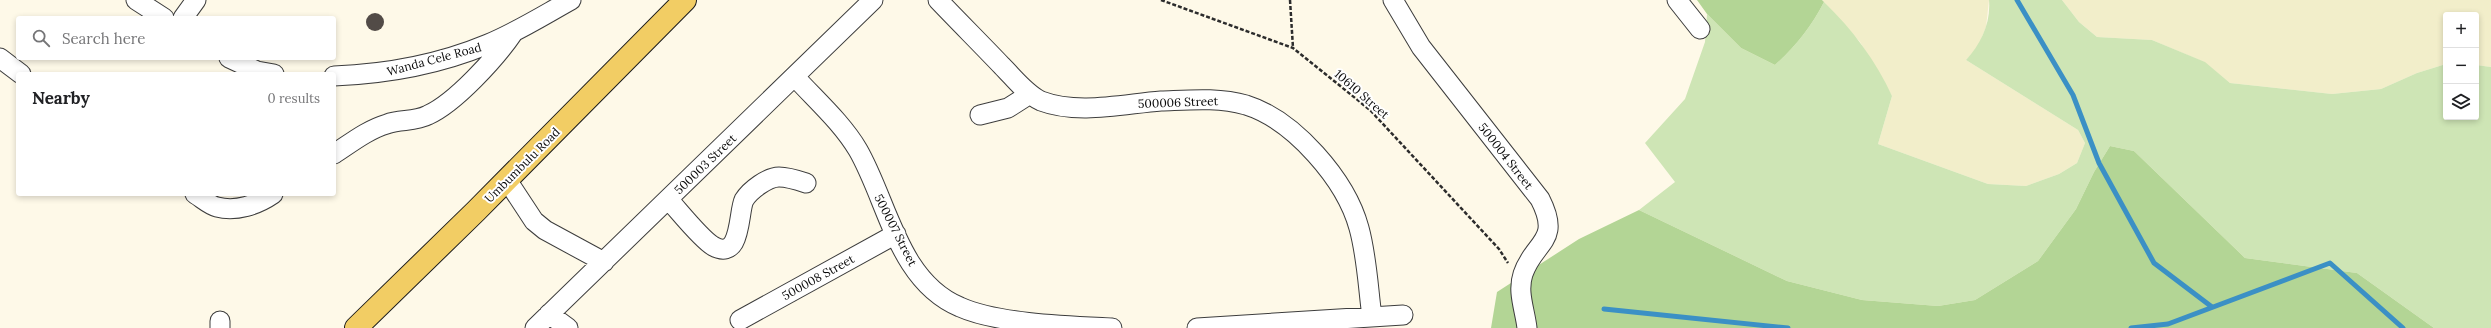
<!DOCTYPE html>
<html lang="en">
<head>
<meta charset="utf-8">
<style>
  :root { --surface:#fff; --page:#f2f2f2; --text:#202124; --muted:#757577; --line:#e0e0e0 }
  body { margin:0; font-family:Lora,serif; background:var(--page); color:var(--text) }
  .controls { position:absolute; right:12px; top:12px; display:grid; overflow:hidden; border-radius:4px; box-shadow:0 2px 6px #0003 }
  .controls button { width:36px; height:36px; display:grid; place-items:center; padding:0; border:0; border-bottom:1px solid var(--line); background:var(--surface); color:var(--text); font:20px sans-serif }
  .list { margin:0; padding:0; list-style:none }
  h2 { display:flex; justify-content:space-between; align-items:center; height:52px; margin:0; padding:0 16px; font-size:17px }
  h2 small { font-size:13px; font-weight:400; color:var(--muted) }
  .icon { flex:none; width:22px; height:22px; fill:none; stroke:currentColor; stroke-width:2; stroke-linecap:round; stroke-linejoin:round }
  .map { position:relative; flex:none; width:2491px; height:328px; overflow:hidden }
  .search { position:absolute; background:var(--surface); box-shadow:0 2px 6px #0003; left:16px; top:16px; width:320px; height:44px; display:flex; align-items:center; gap:10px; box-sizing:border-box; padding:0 14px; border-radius:4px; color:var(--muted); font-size:15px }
  .panel { position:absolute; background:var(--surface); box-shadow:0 2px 6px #0003; left:16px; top:72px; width:320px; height:124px; border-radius:4px }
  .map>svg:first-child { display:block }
  .farmland { fill:#f2eeca }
  .green { fill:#cee5b5 }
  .forest { fill:#b3d595 }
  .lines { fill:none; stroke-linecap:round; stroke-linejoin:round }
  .stream { stroke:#3b90c5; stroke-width:5 }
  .building { fill:#524b47 }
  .minor-casing { stroke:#3d3d3d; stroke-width:21 }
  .major-casing { stroke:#1b1b1b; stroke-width:24 }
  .path { stroke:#2c2c2c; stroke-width:2.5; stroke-dasharray:4 2; stroke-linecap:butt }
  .minor { stroke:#fff; stroke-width:19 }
  .major { stroke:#f2cd64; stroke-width:22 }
  .labels { text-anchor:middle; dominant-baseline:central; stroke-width:4; stroke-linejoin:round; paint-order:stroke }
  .street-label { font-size:12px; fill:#0a0a0a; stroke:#fff }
</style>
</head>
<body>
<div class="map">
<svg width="2491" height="328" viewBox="0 0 2491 328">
  <rect width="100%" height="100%" fill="#fef9e8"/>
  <path class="farmland" d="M1822,0H1989L1986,27L1978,47L1966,60L2078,130L2085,143L2077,163L2059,174L2026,186L1988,184L1878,144L1892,96L1860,42Z
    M2062,0H2491V67L2476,65V15H2446V64L2417,73L2381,89L2332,94L2230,83L2204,62L2152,40L2097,37L2079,22Z"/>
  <path class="green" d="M1989,0H2062L2079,22L2097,37L2152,40L2205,62L2230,83L2332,94L2381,89L2417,73L2446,64V117H2476V65L2491,67V328H2434L2357,273L2245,258L2134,151L2110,146L2094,172L2076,209L2038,261L1975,300L1938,306L1862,300L1787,281L1639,210L1675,182L1645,143L1685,99L1705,42L1707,14L1741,48L1775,65C1796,46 1811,27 1824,2C1853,30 1876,61 1892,96L1878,144L1988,184L2026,186L2059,174L2077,163L2085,143L2078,130L1966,60C1981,44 1991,23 1989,0Z"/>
  <path class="forest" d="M1697,0H1822L1824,2C1811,27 1796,46 1775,65L1741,48L1707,14Z
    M2110,146L2134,151L2245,258L2357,273L2434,328H1491L1497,292L1579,239L1639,210L1787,281L1862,300L1938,306L1975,300L2038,261L2076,209L2094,172Z"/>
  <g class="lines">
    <path class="stream" d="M2017,0L2073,95L2099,163L2154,263L2212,307
      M1604,309L1788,328
      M2131,328L2168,324L2330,263L2403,328"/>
  </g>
  <path class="building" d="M366 22a9 9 0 1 1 18 0a9 9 0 1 1-18 0Z"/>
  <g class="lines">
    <defs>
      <path id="minor" d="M136,0L164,18
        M938,0C959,22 981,44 1002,66C1014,78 1026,94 1041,101C1078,115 1123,104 1161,101C1189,100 1218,97 1246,105C1294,120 1346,180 1359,228C1367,257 1368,287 1372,317
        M1393,0L1421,47L1540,199C1562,242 1534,241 1523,274C1517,292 1525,310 1527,328
        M1677,0L1700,29
        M183,18L196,0
        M0,58L21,74
        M229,58L257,71L274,74
        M334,76C385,74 440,64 488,44C517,32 544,15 571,0
        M795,77C817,101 842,123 858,150C888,202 898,281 960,307C998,324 1070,326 1112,328
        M980,115L1008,108L1030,94
        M334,154C351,143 367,130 387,124C400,119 415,122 428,115C455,103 496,58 513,33
        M507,180L534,221L545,230L604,262
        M195,194C202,198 209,205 217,207C236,212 257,205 273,194
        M668,199C679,211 701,239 713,246C742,262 738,212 744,200C750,190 768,177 779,177C788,177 797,180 806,183
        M549,314L568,328
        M740,320L896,234
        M220,328V321
        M535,328L873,0
        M1197,328L1403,315"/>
      <path id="major" d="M356,328L476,211L685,0"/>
    </defs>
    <use href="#minor" class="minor-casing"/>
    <use href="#major" class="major-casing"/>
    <path class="path" d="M1161,0L1293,48L1370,110L1499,249L1508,263
      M1290,0L1293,48"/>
    <use href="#minor" class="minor"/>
    <use href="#major" class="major"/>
  </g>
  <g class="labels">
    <g class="street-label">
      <text transform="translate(434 59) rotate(-15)">Wanda Cele Road</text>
      <text transform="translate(1362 94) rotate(41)">10610 Street</text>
      <text transform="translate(1178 102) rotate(-2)">500006 Street</text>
      <text transform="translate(1506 156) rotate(52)">500004 Street</text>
      <text transform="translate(705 164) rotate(-44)">500003 Street</text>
      <text transform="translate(522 165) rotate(-45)">Umbumbulu Road</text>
      <text transform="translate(896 230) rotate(63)">500007 Street</text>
      <text transform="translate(818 277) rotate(-29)">500008 Street</text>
    </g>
  </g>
</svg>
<div class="controls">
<button>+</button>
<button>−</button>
<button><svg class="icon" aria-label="layers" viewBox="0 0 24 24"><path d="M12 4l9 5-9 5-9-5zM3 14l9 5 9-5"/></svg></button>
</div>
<div class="search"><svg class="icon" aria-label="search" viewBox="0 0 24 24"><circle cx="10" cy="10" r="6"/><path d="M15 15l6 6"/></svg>Search here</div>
<section class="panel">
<h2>Nearby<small>0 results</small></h2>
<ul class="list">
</ul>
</section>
</div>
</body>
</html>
